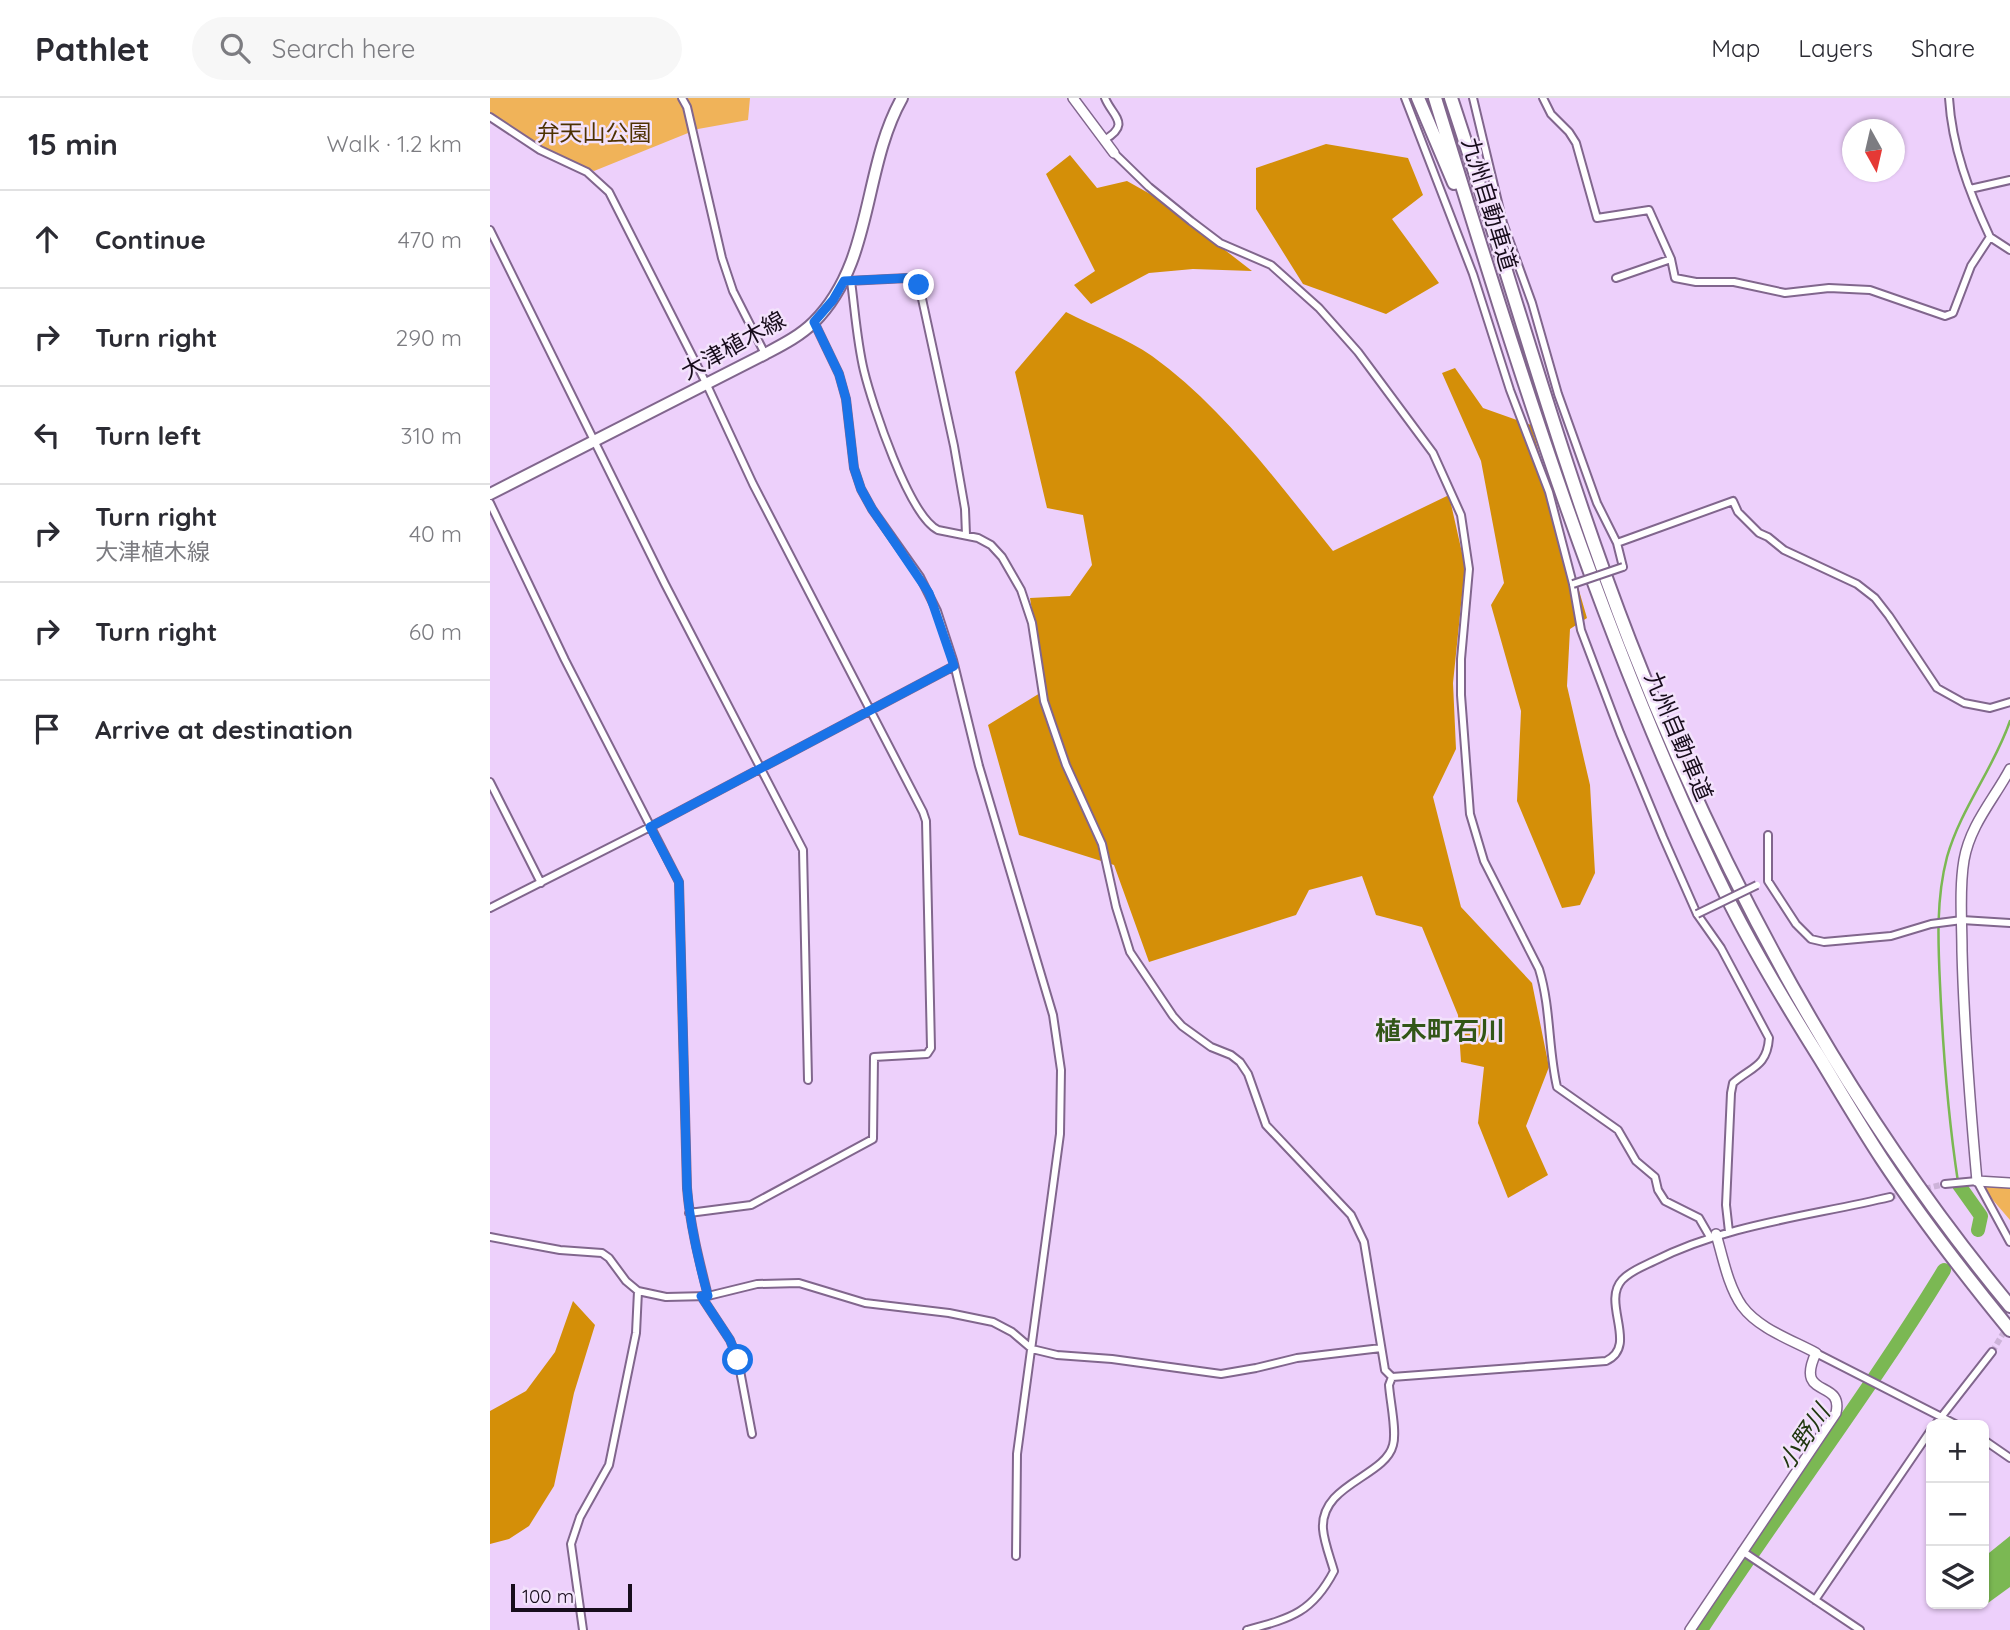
<!DOCTYPE html>
<html lang="en">
<head>
<meta charset="utf-8">
<style>
  :root { --surface:#fff; --page:#f7f7f7; --text:#2b2b33; --muted:#7c7c81; --line:#e1e1e2 }
  body { margin:0; font-family:Quicksand,"Noto Sans JP",sans-serif; background:var(--page); color:var(--text) }
  .controls { position:absolute; right:21px; bottom:21px; display:grid; overflow:hidden; border-radius:10px; box-shadow:0 2px 5px #0004 }
  .controls button { width:63px; height:63px; display:grid; place-items:center; padding:0; border:0; border-bottom:2px solid var(--line); background:var(--surface); color:var(--text); font:35px sans-serif }
  .compass { position:absolute; left:1352px; top:21px; width:63px; height:63px; border-radius:50%; background:var(--surface); box-shadow:0 2px 5px #0004; rotate:172deg }
  .scale { position:absolute; left:21px; bottom:18px; width:121px; box-sizing:border-box; padding-left:7px; border:4px solid #170c1b; border-top:0; font-size:19px; line-height:24px; white-space:nowrap; color:#170c1b; -webkit-text-stroke:5px #f3e2fc; paint-order:stroke }
  .stop { position:absolute; width:21px; height:21px; margin:-16px; border:5px solid #1a73e8; border-radius:50%; background:#fff }
  .stop.end { background:#1a73e8; border-color:#fff; box-shadow:0 2px 7px #0008 }
  .list { margin:0; padding:0; list-style:none }
  h2 { display:flex; justify-content:space-between; align-items:center; height:91px; margin:0; padding:0 28px; font-size:30px }
  h2 small { font-size:23px; font-weight:400; color:var(--muted) }
  .list li { display:grid; grid-template-columns:46px 1fr auto; gap:21px; align-items:center; box-sizing:border-box; height:98px; padding:0 28px; border-top:2px solid var(--line) }
  .list b { display:block; font-size:26px; white-space:nowrap }
  .list p { margin:0; font-size:23px; white-space:nowrap; color:var(--muted) }
  .list em { font-size:23px; font-style:normal; color:var(--muted) }
  .icon { flex:none; width:38px; height:38px; fill:none; stroke:currentColor; stroke-width:2; stroke-linecap:round; stroke-linejoin:round }
  .map { position:relative; flex:none; width:1520px; height:1532px; overflow:hidden }
  header { display:flex; align-items:center; gap:42px; box-sizing:border-box; height:98px; padding:0 35px; background:var(--surface); border-bottom:2px solid var(--line) }
  header strong { font-size:33px }
  nav { display:flex; gap:38px; margin-inline-start:auto; font-size:24px }
  .search { width:490px; height:63px; background:var(--page); display:flex; align-items:center; gap:18px; box-sizing:border-box; padding:0 24px; border-radius:38px; color:var(--muted); font-size:26px }
  main { display:flex }
  aside { flex:1; background:var(--surface) }
  .map>svg:first-child { display:block }
  .green { fill:#f0b359 }
  .forest { fill:#d48f08 }
  .water { fill:#7bb853 }
  .lines { fill:none; stroke-linecap:round; stroke-linejoin:round }
  .stream { stroke:#7bb853; stroke-width:2.5 }
  .river { stroke:#7bb853; stroke-width:14 }
  .street-tunnel { stroke:#cdb3d9; stroke-width:6; stroke-dasharray:6 3; stroke-linecap:butt }
  .street-casing { stroke:#81668d; stroke-width:10 }
  .secondary-casing { stroke:#81668d; stroke-width:12 }
  .primary-casing { stroke:#81668d; stroke-width:14 }
  .highway-casing { stroke:#81668d; stroke-width:16 }
  .street { stroke:#fff; stroke-width:6 }
  .secondary { stroke:#fff; stroke-width:9 }
  .primary { stroke:#fff; stroke-width:10 }
  .highway { stroke:#fff; stroke-width:12 }
  .street-bridge-casing { stroke:#81668d; stroke-width:10; stroke-linecap:butt }
  .street-bridge { stroke:#fff; stroke-width:6 }
  .route { stroke:#1a73e8; stroke-width:9 }
  .labels { text-anchor:middle; dominant-baseline:central; stroke-width:5; stroke-linejoin:round; paint-order:stroke }
  .park-label { font-size:23px; fill:#4d3101; stroke:#f3e2fc }
  .street-label { font-size:23px; fill:#170c1b; stroke:#f3e2fc }
  .water-label { font-size:24px; font-style:italic; fill:#213810; stroke:#f3e2fc }
  .quarter-label { font-size:26px; font-weight:bold; fill:#325617; stroke:#f3e2fc }
</style>
</head>
<body>
<header>
<strong>Pathlet</strong>
<div class="search"><svg class="icon" aria-label="search" viewBox="0 0 24 24"><circle cx="10" cy="10" r="6"/><path d="M15 15l6 6"/></svg>Search here</div>
<nav><a>Map</a><a>Layers</a><a>Share</a></nav>
</header>
<main>
<aside>
<h2>15 min<small>Walk · 1.2 km</small></h2>
<ul class="list">
<li><svg class="icon" aria-label="ahead" viewBox="0 0 24 24"><path d="M12 20V5M6 11l6-6 6 6"/></svg><div><b>Continue</b></div><em>470 m</em></li>
<li><svg class="icon" aria-label="right" viewBox="0 0 24 24"><path d="M7 20v-9h11M14 6l5 5-5 5"/></svg><div><b>Turn right</b></div><em>290 m</em></li>
<li><svg class="icon" aria-label="left" viewBox="0 0 24 24"><path d="M17 20v-9H6M10 6l-5 5 5 5"/></svg><div><b>Turn left</b></div><em>310 m</em></li>
<li><svg class="icon" aria-label="right" viewBox="0 0 24 24"><path d="M7 20v-9h11M14 6l5 5-5 5"/></svg><div><b>Turn right</b><p>大津植木線</p></div><em>40 m</em></li>
<li><svg class="icon" aria-label="right" viewBox="0 0 24 24"><path d="M7 20v-9h11M14 6l5 5-5 5"/></svg><div><b>Turn right</b></div><em>60 m</em></li>
<li><svg class="icon" aria-label="arrive" viewBox="0 0 24 24"><path d="M6 21V4h12l-3 4 3 4H6"/></svg><div><b>Arrive at destination</b></div></li>
</ul>
</aside>
<div class="map">
<svg width="1520" height="1532" viewBox="0 0 1520 1532">
  <rect width="100%" height="100%" fill="#edd0fb"/>
  <path class="green" d="M0,0H260L258,22L208,31L104,73L52,48L0,16Z
    M1490,1087L1520,1088V1122Z"/>
  <path class="forest" d="M836,46L918,60L933,97L902,121L949,185L896,216L813,186L766,111V70Z
    M580,57L607,90L637,83L669,101L762,173L703,171L659,175L601,206L584,187L605,173L556,76Z
    M576,214C603,228 638,241 662,258C734,310 788,385 843,453L959,397L975,468L963,585L966,651L943,699L971,809L1042,885L1059,969L1036,1028L1058,1077L1018,1100L988,1025L994,969L971,964L968,917L932,829L886,817L872,778L819,792L806,817L659,864L624,767L529,737L498,627L555,592L540,500L580,498L602,467L593,417L557,410L525,274Z
    M965,270L993,310L1041,327L1097,520L1080,531L1077,588L1100,687L1105,775L1090,807L1072,810L1027,703L1031,613L1001,507L1014,485L991,363L952,275Z
    M83,1203L105,1227L84,1295L64,1388L39,1428L19,1441L0,1446V1313L36,1293L65,1254Z"/>
  <path class="water" d="M1520,1438V1489L1498,1505L1480,1508L1477,1506H1494V1459Z"/>
  <g class="lines">
    <path class="stream" d="M1468,1084C1458,1018 1453,953 1450,886C1448,844 1446,801 1457,759C1471,710 1504,670 1520,623"/>
    <path class="river" d="M1469,1087L1491,1118L1488,1132
      M1211,1532C1290,1411 1379,1295 1454,1172"/>
    <path class="street-tunnel" d="M1400,1099L1455,1086
      M1502,1254L1517,1229"/>
    <defs>
      <path id="street" d="M192,0L197,9L232,160L243,193L275,256
        M915,0L983,176L1020,292L1059,394L1083,486L1091,532L1130,635L1173,739L1207,816L1231,850L1279,940C1277,969 1261,969 1243,985L1241,995L1236,1107L1239,1134
        M983,0L1013,125L1042,205L1068,296L1107,405L1127,445L1133,469
        M1053,0L1061,16L1079,34L1086,45L1107,120L1159,112L1181,161L1185,180L1206,184H1244L1295,195L1339,190L1380,192L1455,218L1463,215L1481,168L1500,139C1479,94 1462,49 1459,0
        M0,19L50,52L97,74L119,94L217,287L263,386L433,714L436,723L441,950L437,956L384,959L383,1041L261,1107L199,1115
        M614,42C642,26 622,18 615,0
        M624,55L659,89L701,123L730,145L781,167L829,210L868,254L943,355L971,417L979,471L971,561V597L980,716L994,763L1049,871C1061,910 1058,950 1067,989L1128,1032L1146,1063L1165,1079L1168,1092L1175,1103L1209,1120L1220,1139
        M1480,91L1520,82
        M0,132L175,486L313,752L318,982
        M1500,139L1520,152
        M1126,180L1181,161
        M357,183L418,180L429,187L464,348L475,411L476,437
        M361,183C365,213 367,244 374,273C382,306 419,418 448,432L488,440L501,447L512,459L531,492L542,525L554,603L576,667L612,746L626,809L640,854L683,918L692,928L721,949L741,957L750,964L758,976L776,1027L861,1117L874,1144L895,1272L902,1279L1116,1263C1149,1248 1111,1205 1132,1182C1140,1173 1154,1168 1164,1163C1237,1126 1321,1118 1400,1099
        M324,224L349,276L356,301L364,370L371,391L382,411L430,479L447,513L463,562L489,668L563,917L571,972L570,1036L527,1356L526,1458
        M0,405L75,562L189,784L197,1090C200,1127 209,1162 218,1198
        M1127,445L1243,403L1248,414L1269,435L1278,439L1294,452L1367,486L1385,500L1399,518L1447,590L1474,605L1500,610L1520,604
        M0,684L51,785
        M1278,737V783L1306,826L1321,841L1334,844L1401,838L1441,826L1472,822L1520,825
        M0,810L160,729L464,568
        M1455,1086L1487,1083L1520,1144
        M0,1139L70,1152L112,1155L119,1160L136,1183L148,1193L176,1199L218,1198L267,1186L309,1185L375,1205L459,1215L503,1224L522,1234L542,1251L567,1257L622,1261L731,1276L766,1270L807,1260L891,1250
        M211,1198L240,1242L248,1262L262,1336
        M1326,1255L1467,1327
        M1445,1327L1502,1254
        M1494,1342L1520,1360
        M1252,1453L1370,1532
        M1325,1502L1441,1332
        M93,1532L81,1446L90,1419L119,1367L146,1235L148,1193
        M757,1532C801,1520 822,1515 844,1473C840,1459 834,1444 833,1431C830,1386 895,1379 903,1347C907,1333 900,1303 899,1287L902,1279"/>
      <path id="secondary" d="M583,0L624,55
        M1520,671C1504,701 1480,727 1474,762C1469,791 1472,823 1472,853C1474,930 1480,1006 1487,1083L1520,1085
        M1200,1532L1346,1315C1354,1280 1304,1302 1326,1255C1302,1242 1269,1231 1252,1208C1238,1188 1233,1160 1226,1136"/>
      <path id="primary" d="M0,396L275,256C292,247 310,238 324,224C384,164 372,71 412,0"/>
      <path id="highway" d="M928,0L964,85
        M945,0C1029,273 1114,550 1241,807C1268,860 1299,911 1331,962C1351,995 1371,1029 1392,1061C1431,1120 1475,1177 1520,1232
        M961,0C1021,181 1071,366 1140,544C1233,782 1357,1011 1520,1208"/>
    </defs>
    <use href="#street" class="street-casing"/>
    <use href="#secondary" class="secondary-casing"/>
    <use href="#primary" class="primary-casing"/>
    <use href="#highway" class="highway-casing"/>
    <use href="#street" class="street"/>
    <use href="#secondary" class="secondary"/>
    <use href="#primary" class="primary"/>
    <use href="#highway" class="highway"/>
    <defs>
      <path id="street-bridge" d="M1083,486L1133,469
        M1207,816L1267,787"/>
    </defs>
    <use href="#street-bridge" class="street-bridge-casing"/>
    <use href="#street-bridge" class="street-bridge"/>
  </g>
  <g class="lines">
    <path class="route" d="M248,1262L240,1242L211,1198H218C208,1162 200,1127 197,1090L189,784L160,729L464,568L439,495L382,411L371,391L364,370L356,301L349,276L324,224L343,202L354,183L418,180L429,187"/>
  </g>
  <g class="labels">
    <g class="park-label">
      <text x="104" y="34">弁天山公園</text>
    </g>
    <g class="street-label">
      <text transform="translate(1000 106) rotate(73)">九州自動車道</text>
      <text transform="translate(243 247) rotate(-29)">大津植木線</text>
      <text transform="translate(1189 638) rotate(67)">九州自動車道</text>
    </g>
    <g class="water-label">
      <text transform="translate(1313 1339) rotate(-56)">小野川</text>
    </g>
    <g class="quarter-label">
      <text x="950" y="932">植木町石川</text>
    </g>
  </g>
</svg>
<div class="controls">
<button>+</button>
<button>−</button>
<button><svg class="icon" aria-label="layers" viewBox="0 0 24 24"><path d="M12 4l9 5-9 5-9-5zM3 14l9 5 9-5"/></svg></button>
</div>
<svg class="compass" viewBox="-18 -18 36 36"><path d="M0-13l5 13h-10z" fill="#e53935"/><path d="M0 13l5-13h-10z" fill="#7c7c81"/></svg>
<div class="scale">100 m</div>
<div class="stop" style="left:248px;top:1262px"></div>
<div class="stop end" style="left:429px;top:187px"></div>
</div>
</main>
</body>
</html>
